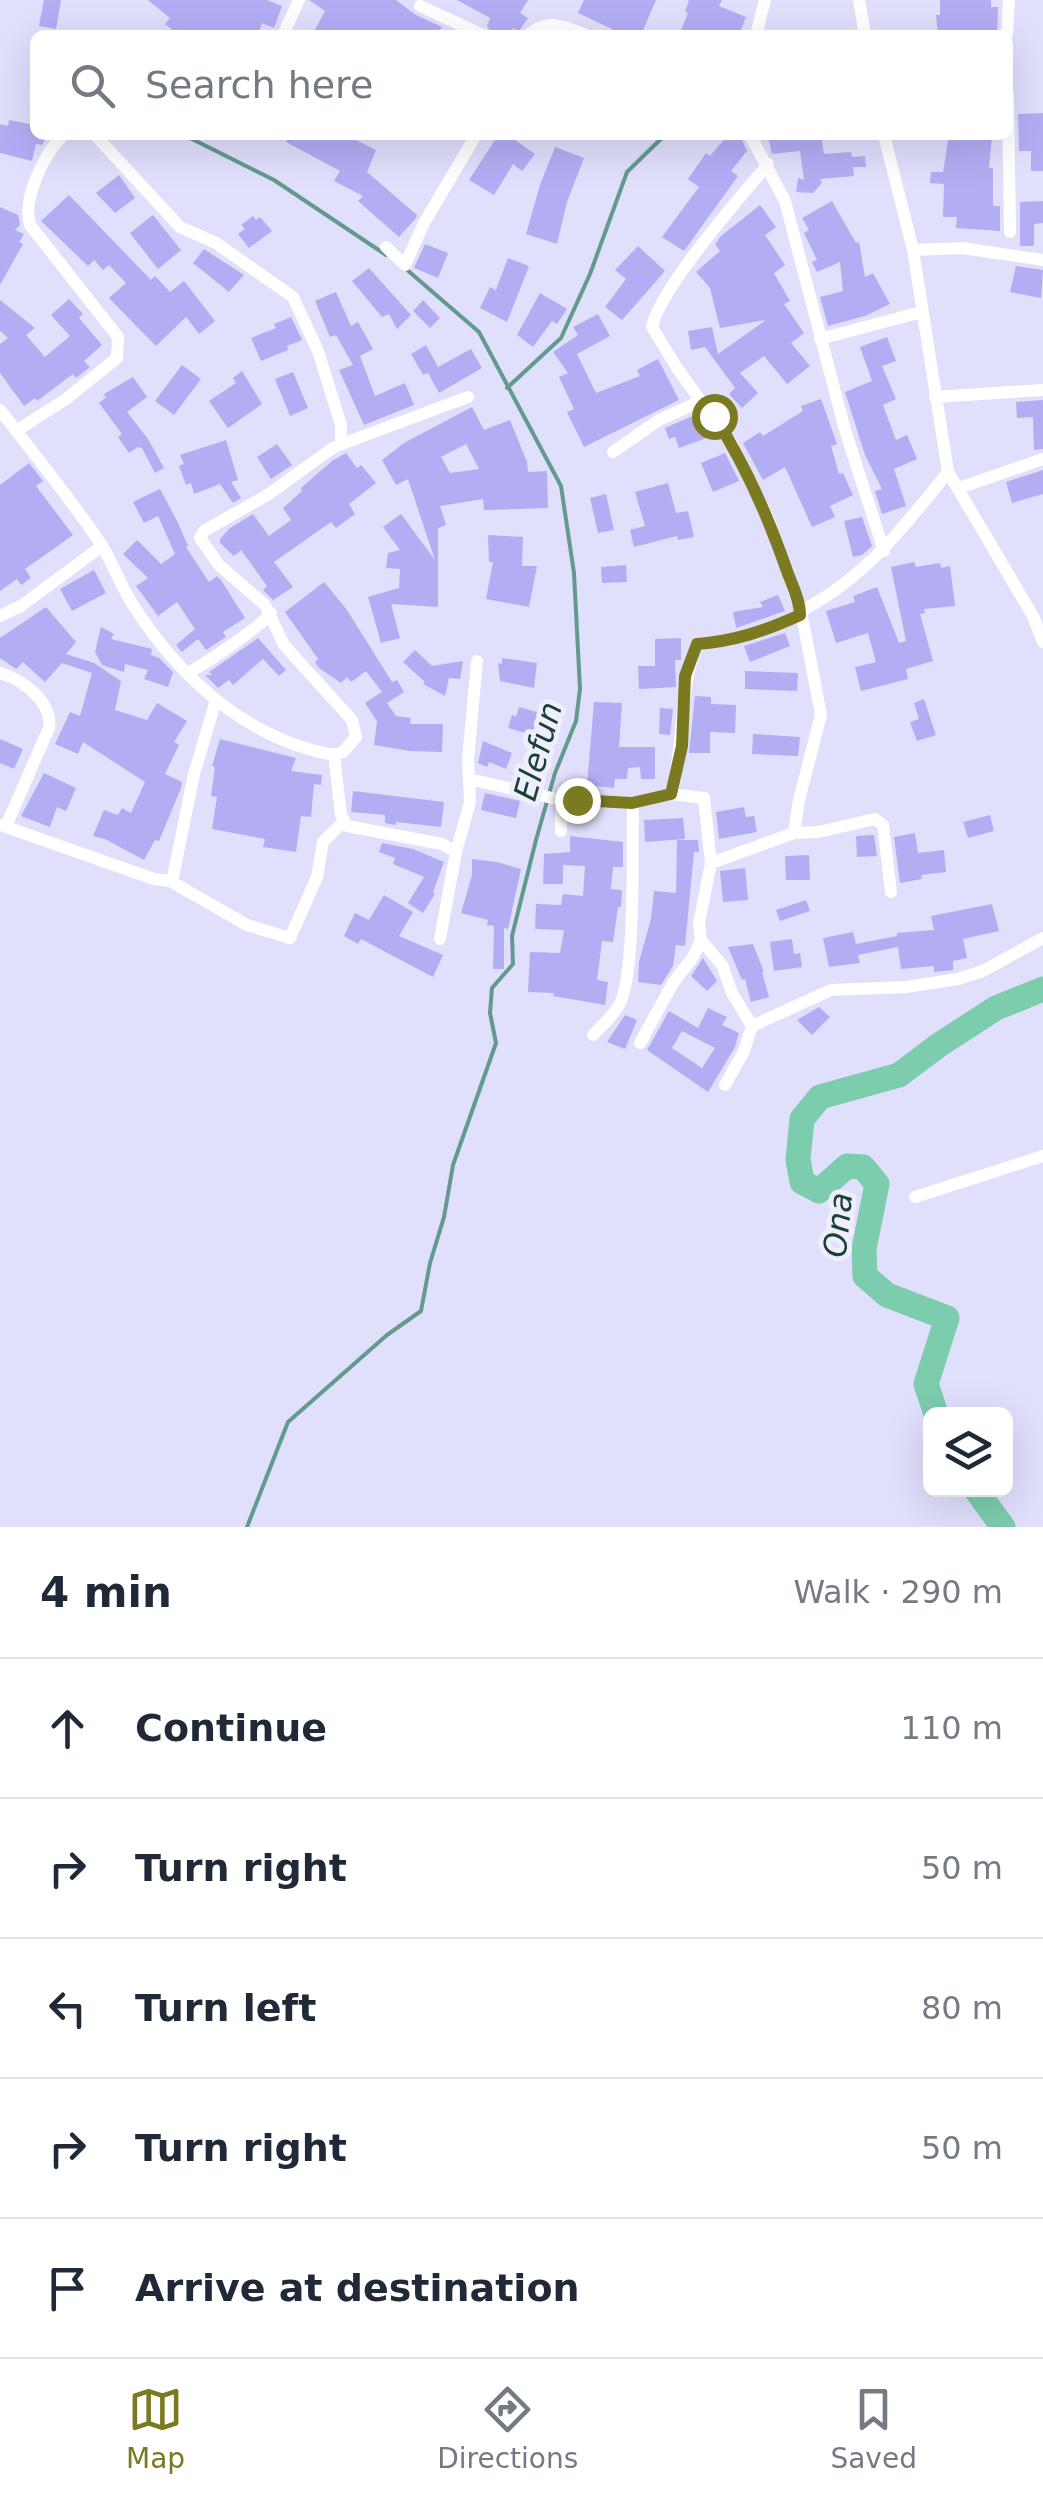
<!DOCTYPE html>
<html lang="en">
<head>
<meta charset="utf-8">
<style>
  :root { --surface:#fff; --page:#f6f6f7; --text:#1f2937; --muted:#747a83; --line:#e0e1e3; --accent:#7c7a21 }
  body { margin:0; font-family:"DejaVu Sans",sans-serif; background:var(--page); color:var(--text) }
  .controls { position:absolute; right:30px; bottom:30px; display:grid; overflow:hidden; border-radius:15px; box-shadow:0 10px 40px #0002 }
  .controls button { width:90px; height:90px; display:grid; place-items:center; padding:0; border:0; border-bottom:2px solid var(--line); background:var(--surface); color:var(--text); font:50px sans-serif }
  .stop { position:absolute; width:30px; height:30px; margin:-22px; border:8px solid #7c7a21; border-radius:50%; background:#fff }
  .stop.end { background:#7c7a21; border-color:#fff; box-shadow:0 2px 10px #0008 }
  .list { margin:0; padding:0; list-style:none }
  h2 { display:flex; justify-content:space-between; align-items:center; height:130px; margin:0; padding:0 40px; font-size:42px }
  h2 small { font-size:32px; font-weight:400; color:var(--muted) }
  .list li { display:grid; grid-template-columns:65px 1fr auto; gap:30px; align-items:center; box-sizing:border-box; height:140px; padding:0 40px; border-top:2px solid var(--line) }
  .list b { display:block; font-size:38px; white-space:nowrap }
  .list em { font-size:32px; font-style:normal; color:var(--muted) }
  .icon { flex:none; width:55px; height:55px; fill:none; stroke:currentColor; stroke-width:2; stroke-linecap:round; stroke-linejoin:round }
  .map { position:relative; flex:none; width:1043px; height:1527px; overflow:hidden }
  .search { position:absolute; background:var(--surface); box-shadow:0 10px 40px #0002; left:30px; right:30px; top:30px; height:110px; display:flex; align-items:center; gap:25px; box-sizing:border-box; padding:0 35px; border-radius:15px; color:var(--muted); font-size:38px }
  .sheet { height:830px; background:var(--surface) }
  nav { display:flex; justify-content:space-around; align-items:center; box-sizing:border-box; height:140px; border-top:2px solid var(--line); background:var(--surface); font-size:28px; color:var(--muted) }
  nav a { display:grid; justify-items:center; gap:5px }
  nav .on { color:var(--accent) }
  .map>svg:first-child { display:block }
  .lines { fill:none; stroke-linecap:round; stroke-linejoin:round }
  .stream { stroke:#639a8e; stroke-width:4 }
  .river { stroke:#7cccae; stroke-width:25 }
  .building { fill:#b3adf4; fill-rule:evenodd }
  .minor { stroke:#fff; stroke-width:12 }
  .route { stroke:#7c7a21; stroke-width:12 }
  .labels { text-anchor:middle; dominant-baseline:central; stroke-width:10; stroke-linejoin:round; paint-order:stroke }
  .water-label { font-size:32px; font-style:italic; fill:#1b4033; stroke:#eeeefd }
</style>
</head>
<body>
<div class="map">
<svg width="1043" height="1527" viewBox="0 0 1043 1527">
  <rect width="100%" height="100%" fill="#e0dffc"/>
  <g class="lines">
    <path class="stream" d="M184,135L274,180L386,255
      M507,388L561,338L590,274L627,172L665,135
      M247,1527L288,1422L387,1335L421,1311L430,1263L444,1217L453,1165L496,1043L490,1013L492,988L513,964L512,936L536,840L555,773L576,721L580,689L574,573L561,486L479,332L406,269"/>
    <path class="river" d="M936,1414L926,1384L947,1318L887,1295L865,1276L864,1249L877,1184L863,1167L847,1166L819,1191L802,1182L798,1159L802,1119L820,1097L899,1075L939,1045L996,1008L1043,989
      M976,1490L1003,1527"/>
  </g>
  <path class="building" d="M44,0H61L56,29L39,26Z
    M148,0H267L282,6L274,28L262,23L258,35H188L177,29L175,32L165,24L170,18Z
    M309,0H396L416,15L442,27L436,35H312L325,11Z
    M457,0H528L520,13L528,18L519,31L513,28L510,35H493L487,26L490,18Z
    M584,0H656L641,35H610L612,29L578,13Z
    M689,0H722L719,6L746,17L739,35H679L688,13L685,12Z
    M940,0H991V7H998L997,35H938L936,15H940Z
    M1043,113V171H1031V151H1019L1018,114Z
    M9,120L35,125V135H48L42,145L36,144L32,161L0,153V124L8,126Z
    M290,135H346L376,150L367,172L417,215L416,218L399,237L358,201L363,196L334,181L340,171L286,142Z
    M498,135H508L535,154L522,171L513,164L494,195L469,180Z
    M728,135H740L747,151L731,171L738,176L684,251L662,237L699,187L688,179L706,153L710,156Z
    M777,135H821L824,154L851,152L852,157L865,156L866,167H853L854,176L820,179L822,183L813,193L796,192L798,178L804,180L800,151L772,154L768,137Z
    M949,135H992L989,168H993V206H1000V231L956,228L957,217H943L944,184L930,183L931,172H943Z
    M555,147L584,158L567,202L557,244L526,234L540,185Z
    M119,175L135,198L115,213L96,193Z
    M69,195L151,280L155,276L170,292L184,281L215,321L199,334L186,317L156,346L109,298L126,283L109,265L103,270L94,260L88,266L41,221Z
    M832,201L856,243L859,242L865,277L873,273L890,304L865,316L828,326L820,297L843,291L840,262L817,272L812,262L817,260L804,233L809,230L802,218Z
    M1043,201V223L1034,224V246H1020V202Z
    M760,205L776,227L765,235L785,265L774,273L790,301L784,304L804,333L791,343L810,366L787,384L764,356L740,373L758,393L742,408L729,394L735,388L705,347L691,350L688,331L712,327L718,354L766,320L720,328L710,288L696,272L720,251L715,244L721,236Z
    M0,207L18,215L20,225L15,230L24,234L19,242L23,244L0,285Z
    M153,215L181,250L158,269L130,233Z
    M253,216L256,220L260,217L272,231L249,248L238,234L245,229L241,225Z
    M425,244L448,253L438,278L414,268Z
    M638,246L665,271L622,320L605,307L626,279L615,270Z
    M204,249L244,275L229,292L193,263Z
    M508,258L529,266L507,322L480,308L490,287L496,290Z
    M1016,266L1043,270L1041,298L1010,292Z
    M369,268L411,315L397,329L389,314L382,317L352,281Z
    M336,292L351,326L358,322L373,349L360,356L375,396L405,383L414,405L364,425L339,370L353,365L336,335L330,337L315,301Z
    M540,293L567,309L557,324L552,321L533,347L517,335Z
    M69,299L83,314L79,318L102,345L84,361L90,367L76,378L73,374L37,401L35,398L24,406L0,373V344L8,338L0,331V300L35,328L26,335L45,357L70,336L51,315Z
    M423,300L440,318L430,328L413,311Z
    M598,314L610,336L577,354L596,393L640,376L637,370L658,359L679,400L584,447L567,412L574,409L559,377L568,373L553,352L578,335L573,327Z
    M291,317L302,340L287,346L288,350L261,361L251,338L276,328L274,324Z
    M887,337L896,361L882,366L896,399L883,405L896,440L907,435L917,459L894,469L906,506L882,514L875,491L882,489L865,455L845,392L872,381L860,347Z
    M426,345L438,367L471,349L482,368L439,393L428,373L423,375L411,354Z
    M182,365L201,379L174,415L155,401Z
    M242,371L262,404L228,428L209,401L236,383L233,378Z
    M293,372L308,408L290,416L275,379Z
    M133,377L147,397L127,412L148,439L164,468L155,473L142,448L138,447L129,453L118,437L122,434L99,403L106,397L104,394Z
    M821,399L837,444L831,446L839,474L843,473L853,495L830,506L835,517L812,527L785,467L763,480L743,443L760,432L763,436L803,411L801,406Z
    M1043,400V449L1034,450L1033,417L1017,418L1016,402Z
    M472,407L484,430L510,420L527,462L528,472L547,471L548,508L484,510L483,499L440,506L446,525L438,528V607L391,604L400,638L381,643L368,597L399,588L400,569L386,568L388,553L400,550L383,527L401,514L435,560L408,479L396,485L382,460L404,443ZM466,444L479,469L450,473L441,457Z
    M697,414L712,436L679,448L675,437L669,439L665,428Z
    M226,440L238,480L231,482L241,498L233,503L220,484L194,494L191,483L186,485L179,466L184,464L180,455Z
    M277,444L292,465L271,479L257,457Z
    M346,453L357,468L361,465L376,483L349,504L355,514L336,528L331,522L274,562L293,587L273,600L263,590L267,586L241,550L234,556L220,543V539L230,528L253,514L269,536L291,520L283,508L302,491L301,488L332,461Z
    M725,453L739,481L713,492L701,463Z
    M29,463L43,481L36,486L73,535L25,569L31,578L21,585L17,579L0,591V485Z
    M1043,470V494L1012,503L1006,482Z
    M668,483L676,513L688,511L694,537L678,540L677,536L634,547L630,530L645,526L635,492Z
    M160,489L177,521L188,546L186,547L209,582L217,576L221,580L245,618L223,632L226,637L206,650L198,639L182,652L176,645L195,629L177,602L158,616L136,586L148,578L123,554L137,540L161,564L175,554L158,516L144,523L133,502Z
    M606,494L614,530L598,533L590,498Z
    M862,517L872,546L862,555L853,557L844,521Z
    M488,535L523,537L522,566H537L529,607L486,599L493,562H489Z
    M914,562L916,567L940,563L941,568L950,566L955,606L924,609L925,613L920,614L933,661L906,669L908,679L861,691L855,667L876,662L868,633L836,643L826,611L855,602L853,596L877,587L899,643L906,641L891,567Z
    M626,565L627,582L602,583L601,567Z
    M94,570L106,593L72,611L60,589Z
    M324,582L347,610L392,682L397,680L404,692L387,703L396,716L411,718L410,724H443L442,752L410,751L374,745L377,721L365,703L382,692L366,671L351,682L347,677L341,683L319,668L315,662L318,659L285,612Z
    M778,595L785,611L736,628L733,612L763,607L760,602Z
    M46,607L76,642L66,654L94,663L121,681L115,710L147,720L157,703L187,721L174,742L179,745L165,774L182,782L181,788L159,841L155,840L144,860L105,839L93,836L104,810L118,815L122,808L131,813L145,782L83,742L78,754L55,744L70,712L80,716L92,673L62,663L45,682L23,662L16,669L0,658V638Z
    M101,627L114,634L111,639L152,649L151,655L159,658L173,672L168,687L144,679L148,670L125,664L124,672L102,665L95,652Z
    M785,633L790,646L750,662L744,646Z
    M258,638L286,670L279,676L263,659L233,685L229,680L218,688L205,675H212L209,672Z
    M681,638V660H675L676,687L639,689L638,666H655V639Z
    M415,650L432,666L463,661L460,679L449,678L445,696L423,684L425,682L403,662Z
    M502,658L537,663L534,688L500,681L498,663L502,664Z
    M745,671L798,673L797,691L745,689Z
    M695,696L711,697V704L736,705L735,733L710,732V753H689Z
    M924,699L936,735L917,741L910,722L919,719L914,703Z
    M594,702L622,703L619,747H655V779H641L640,767L628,768L627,779H615L614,788L587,785Z
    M519,707L543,714L536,736L508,728L512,715L516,717Z
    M660,708L673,709L670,735L659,734Z
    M753,734L800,737L798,756L752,754Z
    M0,739L23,749L14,769L0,763Z
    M220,739L296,758L291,771L322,775L321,785L314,784L311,817L301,816L296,852L263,847L265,839L212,829L217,797L211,796L215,767L212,766Z
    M483,741L512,753L506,769L489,762L487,767L478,763Z
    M44,773L76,788L66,811L57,807L50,827L21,816Z
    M353,791L444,802L441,827L396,822V825L385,823V815L351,812Z
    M485,793L520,801L516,818L481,810Z
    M744,807L746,817L754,816L757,832L719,839L716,812Z
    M990,815L994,831L968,838L963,822Z
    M683,818L685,839L645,842L644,820Z
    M915,833L918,853L944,850L946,872L921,875L922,879L900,883L894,837Z
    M874,835L877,856L857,857L856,836Z
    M570,836L623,842V867H613L611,889L622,890L621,907H618L613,942L602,941L597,980L608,982L605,1005L553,996L554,993L528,992L530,952L560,953L564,930L535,929L536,904L561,905L563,894L583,896L585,866L563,865V884H543L544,854L570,852Z
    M677,840H698L699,852H694L685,946L676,945L673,966L661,985L638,982L639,962L651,919L654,891L676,893Z
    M382,843L413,849L444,862L433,892L435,894L423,913L408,903L424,877L393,864L395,858L379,852Z
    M809,855L810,880H786L785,856Z
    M472,859L497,862L521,869L508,929L504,928V969H493L494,926L487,925L488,920L461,913L472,875Z
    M745,868L748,900L723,902L720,871Z
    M384,895L413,912L399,936L443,955L433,977L361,939L358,944L344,936L355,913L369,920Z
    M806,900L810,911L780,921L776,910Z
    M992,904L999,931L963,939L967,958L953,961V970L934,972V966L901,969L898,947L858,955L860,963L829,967L823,938L853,932L856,944L897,936V933L934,930L931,916Z
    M792,939L794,954L800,953L802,967L774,971L770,942Z
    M753,944L764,972H762L769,997L751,1002L745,979L742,980L728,947Z
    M703,958L717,981L707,991L691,976Z
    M819,1007L830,1017L812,1035L797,1020Z
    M708,1008L727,1017L722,1025L739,1033L735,1047L708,1092L647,1050L669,1011L698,1028ZM682,1031L715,1048L702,1068L672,1048Z
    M625,1015L637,1020L625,1049L607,1042Z"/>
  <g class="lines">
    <path class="minor" d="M859,0L865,35
      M420,6L483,35
      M283,35L299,0
      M528,35C548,18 564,26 586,35
      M756,35L765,0
      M1007,35L1009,0
      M1008,95L1010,232
      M95,135L180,227L216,243L293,297L318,351L341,425V443
      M750,135L785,201L845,430L884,551
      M884,135L913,250L948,472L1033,616L1043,642
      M768,164C740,198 660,288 652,327L677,368L733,446L769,520L801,611L821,715L799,800L794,833
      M386,247L405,265L424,223L476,135
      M913,250L962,248L1043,260
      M820,339L921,312
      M935,397L1043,390
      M0,410C34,454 70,498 101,544C113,563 120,585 133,605C179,677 247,740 334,755L343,752L356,737L352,720L284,645L265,605L219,565L200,538L204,531L269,494L334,447L468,397
      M16,431L66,399L117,358L118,337L30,225C22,199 44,154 63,135
      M613,452L659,420L701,401
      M959,488L1043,459
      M801,611C866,577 903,528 948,472
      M0,616L21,606L102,546
      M0,673C23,680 53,702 49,728L6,826
      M187,673C203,666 261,626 271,613
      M334,755L341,815L347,826L442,844L456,852L440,939
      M469,779L561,800
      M671,794C685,741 678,695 697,644C735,641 765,631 800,615
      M0,825L154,879L170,881L173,877L194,774L216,700
      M561,831V800L633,803L671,794L704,798L711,863L699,923L701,940L722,965L732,993L752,1026L831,990L906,987L958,979L983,971L1043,938
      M456,852L470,802L468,759L477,661
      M711,863L794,833L818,832L875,819L883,825L891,892
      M170,881L247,925L290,938L317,877L323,842L344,821
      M593,1035C601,1026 613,1016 619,1005C636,977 632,842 633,803
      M640,1043L673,983L693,957L701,940
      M725,1085L744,1051L752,1026
      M915,1197L1043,1156"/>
  </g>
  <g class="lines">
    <path class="route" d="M577,800L632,803L671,794L682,746L685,676L697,644C735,641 765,631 800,615C800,600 792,585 787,571C768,516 745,464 714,416"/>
  </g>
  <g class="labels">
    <g class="water-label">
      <text transform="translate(538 751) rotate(-74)">Elefun</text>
      <text transform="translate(838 1225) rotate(-84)">Ona</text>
    </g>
  </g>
</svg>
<div class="controls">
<button><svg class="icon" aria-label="layers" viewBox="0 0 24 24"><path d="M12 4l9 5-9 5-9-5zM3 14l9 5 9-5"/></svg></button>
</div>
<div class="stop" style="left:714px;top:416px"></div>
<div class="stop end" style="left:577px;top:800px"></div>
<div class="search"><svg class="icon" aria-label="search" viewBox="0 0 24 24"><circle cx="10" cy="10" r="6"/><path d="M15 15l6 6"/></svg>Search here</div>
</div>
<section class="sheet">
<h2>4 min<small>Walk · 290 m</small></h2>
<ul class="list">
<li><svg class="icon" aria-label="ahead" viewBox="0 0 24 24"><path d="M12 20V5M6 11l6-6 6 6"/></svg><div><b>Continue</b></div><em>110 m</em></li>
<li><svg class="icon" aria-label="right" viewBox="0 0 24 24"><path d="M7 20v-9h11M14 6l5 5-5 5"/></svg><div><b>Turn right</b></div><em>50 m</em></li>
<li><svg class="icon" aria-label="left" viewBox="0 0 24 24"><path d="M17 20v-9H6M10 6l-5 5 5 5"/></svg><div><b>Turn left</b></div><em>80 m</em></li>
<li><svg class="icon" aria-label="right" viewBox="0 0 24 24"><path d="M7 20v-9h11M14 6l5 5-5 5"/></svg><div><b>Turn right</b></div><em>50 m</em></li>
<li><svg class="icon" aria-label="arrive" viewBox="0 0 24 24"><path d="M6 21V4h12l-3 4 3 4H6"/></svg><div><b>Arrive at destination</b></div></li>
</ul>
</section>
<nav>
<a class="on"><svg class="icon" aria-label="map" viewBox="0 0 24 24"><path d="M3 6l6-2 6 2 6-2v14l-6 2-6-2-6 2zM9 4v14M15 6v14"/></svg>Map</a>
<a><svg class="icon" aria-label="directions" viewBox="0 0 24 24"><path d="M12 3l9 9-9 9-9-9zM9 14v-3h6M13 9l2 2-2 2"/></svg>Directions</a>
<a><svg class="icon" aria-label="saved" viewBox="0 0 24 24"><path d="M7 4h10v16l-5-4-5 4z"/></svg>Saved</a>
</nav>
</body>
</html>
